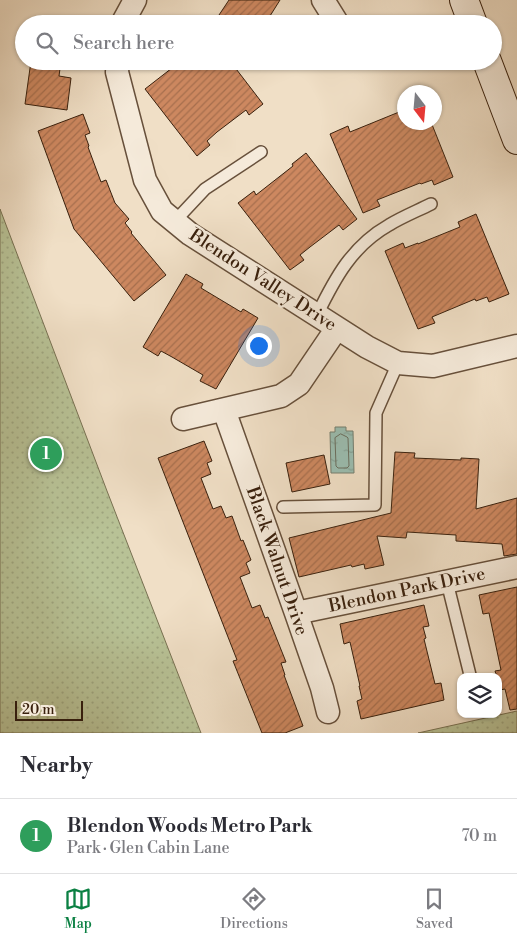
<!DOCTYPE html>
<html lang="en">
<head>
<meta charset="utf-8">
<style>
  :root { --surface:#fff; --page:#f2f2f3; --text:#2b2b33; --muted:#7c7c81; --line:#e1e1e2; --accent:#0b8043 }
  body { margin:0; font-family:"Libre Bodoni",serif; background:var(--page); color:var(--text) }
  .controls { position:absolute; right:15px; bottom:15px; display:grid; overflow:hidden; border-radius:10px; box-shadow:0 1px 4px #0004 }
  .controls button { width:45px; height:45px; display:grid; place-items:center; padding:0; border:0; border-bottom:1px solid var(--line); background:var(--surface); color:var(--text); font:25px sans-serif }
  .compass { position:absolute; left:397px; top:85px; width:45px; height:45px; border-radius:50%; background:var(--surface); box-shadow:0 1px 4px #0004; rotate:164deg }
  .scale { position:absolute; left:15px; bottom:12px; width:68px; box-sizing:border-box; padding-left:5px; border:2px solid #39200d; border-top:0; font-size:14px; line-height:18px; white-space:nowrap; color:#39200d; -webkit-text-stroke:4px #f5eada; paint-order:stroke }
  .you { position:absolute; left:258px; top:345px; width:18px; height:18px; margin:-12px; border:4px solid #fff; border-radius:50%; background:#1a73e8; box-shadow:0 0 0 8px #1a73e833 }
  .badge { display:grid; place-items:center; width:32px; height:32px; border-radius:50%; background:var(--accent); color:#fff; font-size:16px; font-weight:700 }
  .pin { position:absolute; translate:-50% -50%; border:2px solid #fff; box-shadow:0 1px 5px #0006 }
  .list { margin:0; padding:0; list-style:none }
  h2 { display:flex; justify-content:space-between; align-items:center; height:65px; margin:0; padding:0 20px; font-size:21px }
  h2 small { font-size:16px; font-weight:400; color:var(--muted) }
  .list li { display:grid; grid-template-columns:32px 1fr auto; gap:15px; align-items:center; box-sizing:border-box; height:75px; padding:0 20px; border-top:1px solid var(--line) }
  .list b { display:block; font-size:19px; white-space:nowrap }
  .list p { margin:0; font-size:16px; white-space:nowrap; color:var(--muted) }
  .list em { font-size:16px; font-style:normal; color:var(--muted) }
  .icon { flex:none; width:28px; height:28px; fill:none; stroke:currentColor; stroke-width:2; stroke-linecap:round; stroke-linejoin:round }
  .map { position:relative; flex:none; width:517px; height:733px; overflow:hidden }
  .search { position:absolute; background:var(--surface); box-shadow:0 1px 4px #0004; left:15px; right:15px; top:15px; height:55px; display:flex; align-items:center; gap:12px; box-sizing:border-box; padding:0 18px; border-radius:28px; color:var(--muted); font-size:19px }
  .sheet { height:140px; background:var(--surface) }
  nav { display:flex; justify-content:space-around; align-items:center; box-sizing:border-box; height:70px; border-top:1px solid var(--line); background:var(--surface); font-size:14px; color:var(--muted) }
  nav a { display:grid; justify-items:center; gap:2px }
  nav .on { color:var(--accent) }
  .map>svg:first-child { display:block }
  .park { fill:url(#park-dots); stroke:#787152 }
  .water { fill:url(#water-ripples); stroke:#747e6f }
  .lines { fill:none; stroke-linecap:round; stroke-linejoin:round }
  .shore { stroke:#6a6e5e; stroke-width:1 }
  .building { fill:url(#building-hatch); stroke:#39200d }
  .service-casing { stroke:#67503b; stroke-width:14 }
  .minor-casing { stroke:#67503b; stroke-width:25 }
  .secondary-casing { stroke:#39200d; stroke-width:30 }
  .service { stroke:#f5eada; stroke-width:11 }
  .minor { stroke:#f5eada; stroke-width:22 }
  .secondary { stroke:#f5eada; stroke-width:28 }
  .labels { text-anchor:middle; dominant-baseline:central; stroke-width:5; stroke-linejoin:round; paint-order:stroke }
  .street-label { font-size:18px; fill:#39200d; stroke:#f5eada }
</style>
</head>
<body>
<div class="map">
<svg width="517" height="733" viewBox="0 0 517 733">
  <defs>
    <pattern id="park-dots" width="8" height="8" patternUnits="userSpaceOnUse" patternTransform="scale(1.25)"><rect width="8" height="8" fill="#b8c296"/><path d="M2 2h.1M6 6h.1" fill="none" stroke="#9fa680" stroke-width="1.8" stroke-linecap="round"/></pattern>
    <pattern id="water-ripples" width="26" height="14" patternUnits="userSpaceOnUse" patternTransform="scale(1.25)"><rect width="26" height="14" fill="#9bbdb0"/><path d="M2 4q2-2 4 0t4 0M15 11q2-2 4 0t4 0" fill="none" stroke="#86a296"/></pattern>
    <pattern id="building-hatch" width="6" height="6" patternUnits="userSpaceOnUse" patternTransform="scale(1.25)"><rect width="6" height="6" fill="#cd8860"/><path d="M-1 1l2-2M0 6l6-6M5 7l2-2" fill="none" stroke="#a76f4e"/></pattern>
  </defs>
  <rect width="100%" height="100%" fill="#f0dfc6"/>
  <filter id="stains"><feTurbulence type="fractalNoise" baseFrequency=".004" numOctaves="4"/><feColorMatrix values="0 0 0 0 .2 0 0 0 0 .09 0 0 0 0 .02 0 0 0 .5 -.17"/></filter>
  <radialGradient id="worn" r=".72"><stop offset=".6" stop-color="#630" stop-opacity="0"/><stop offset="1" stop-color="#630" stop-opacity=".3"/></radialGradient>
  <path class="park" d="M0,209L107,491L201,733H0Z
    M517,711V733H418Z"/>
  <path class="water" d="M335,427H346V431H353L354,473H331L330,432H335Z"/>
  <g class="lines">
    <path class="shore" d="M341,434L347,437L348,438L349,466L347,468H338L336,466L335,438Z"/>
  </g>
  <path class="building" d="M229,0H280L265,24H233L219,15Z
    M31,61H61L59,76L71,78L67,110L25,104Z
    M181,61H230L263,104L249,115L246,110L217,132L207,141L210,145L197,156L145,89Z
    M404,110V122H431L453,177L434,185L432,180L421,184L420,183L377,200L380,206L363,213L330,134L348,126L350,132Z
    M83,114L90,133L85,135L89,146L88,147L101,182L106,180L115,203L129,219L125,223L132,232L131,233L166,275L134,301L74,229L38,131Z
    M306,153L357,219L343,230L339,225L310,247L300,255L304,260L290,270L238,203L254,191L256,195L293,166L292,164Z
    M476,214L509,294L489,302L487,297L476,301L475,299L432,317L435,323L418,329L385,251L403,243L405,248L418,243V244L460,227L458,222Z
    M186,274L203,284L201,288L241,312L243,309L258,318L216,389L200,381L203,375L172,357L161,351L158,356L143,347Z
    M204,441L212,461L207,463L211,474L201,478L213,509L221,506L226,518L232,516L241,541L243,540L251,560L246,563L250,573L240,577L252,608L260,605L265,618L268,617L286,662L281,663L285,675H284L303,726L285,733H262L233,661L237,660L158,458Z
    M395,452L415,453L414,458L461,460V458L479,459L476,509L517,498V554L504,556L502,544L456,541V535L407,532L406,538L377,536L384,565L365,569L364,564L352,567L351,565L299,577L289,538L391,513Z
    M324,455L330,484L292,492L286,463Z
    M517,587V709L510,710L505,689L500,690L498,677H497L495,671L501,670L489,613L483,614L479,595Z
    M424,605L429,626L423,627L426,638L424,639L435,684L441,683L444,700L361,719L357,701L362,699L359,686H360L350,642L344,644L340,624Z"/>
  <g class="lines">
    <defs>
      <path id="service" d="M175,221L205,189L261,152
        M317,315C335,278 352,246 389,225C402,217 417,211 431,204
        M283,507L375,505L376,413L398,363
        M447,582L470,675"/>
      <path id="minor" d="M323,0L338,24
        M122,24L135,0
        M118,61L117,72L145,180L162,211L190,234L367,347L398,363L433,366L517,346
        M224,410L296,613L322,688L328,712
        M183,419L281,396L299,384L337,328
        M296,613L517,567"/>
      <path id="secondary" d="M464,0L473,24
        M487,61L517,140"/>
    </defs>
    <use href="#service" class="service-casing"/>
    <use href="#minor" class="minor-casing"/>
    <use href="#secondary" class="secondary-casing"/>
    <use href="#service" class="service"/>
    <use href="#minor" class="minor"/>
    <use href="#secondary" class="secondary"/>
  </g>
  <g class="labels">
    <g class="street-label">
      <text transform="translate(263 280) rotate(33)">Blendon Valley Drive</text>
      <text transform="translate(277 561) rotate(71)">Black Walnut Drive</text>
      <text transform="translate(407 590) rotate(-12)">Blendon Park Drive</text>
    </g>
  </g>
  <rect width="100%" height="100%" filter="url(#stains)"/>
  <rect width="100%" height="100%" fill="url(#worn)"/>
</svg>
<div class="controls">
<button><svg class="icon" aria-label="layers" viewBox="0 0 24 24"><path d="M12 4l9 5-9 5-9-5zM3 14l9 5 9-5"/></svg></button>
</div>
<svg class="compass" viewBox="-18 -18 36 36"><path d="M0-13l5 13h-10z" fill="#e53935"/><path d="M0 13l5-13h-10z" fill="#7c7c81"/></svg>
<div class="scale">20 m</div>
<div class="you"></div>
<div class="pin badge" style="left:46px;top:454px;background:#2e9e5b">1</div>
<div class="search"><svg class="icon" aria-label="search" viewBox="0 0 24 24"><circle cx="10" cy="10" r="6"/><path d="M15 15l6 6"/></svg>Search here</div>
</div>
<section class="sheet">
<h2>Nearby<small></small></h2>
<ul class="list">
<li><span class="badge" style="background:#2e9e5b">1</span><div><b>Blendon Woods Metro Park</b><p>Park · Glen Cabin Lane</p></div><em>70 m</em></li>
</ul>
</section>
<nav>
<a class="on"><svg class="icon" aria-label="map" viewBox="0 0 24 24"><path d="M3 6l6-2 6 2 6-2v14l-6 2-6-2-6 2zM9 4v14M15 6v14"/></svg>Map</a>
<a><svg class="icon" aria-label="directions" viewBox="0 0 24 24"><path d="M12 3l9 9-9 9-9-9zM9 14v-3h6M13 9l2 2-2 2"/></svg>Directions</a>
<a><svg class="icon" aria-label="saved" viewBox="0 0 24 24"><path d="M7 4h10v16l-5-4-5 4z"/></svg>Saved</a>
</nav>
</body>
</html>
